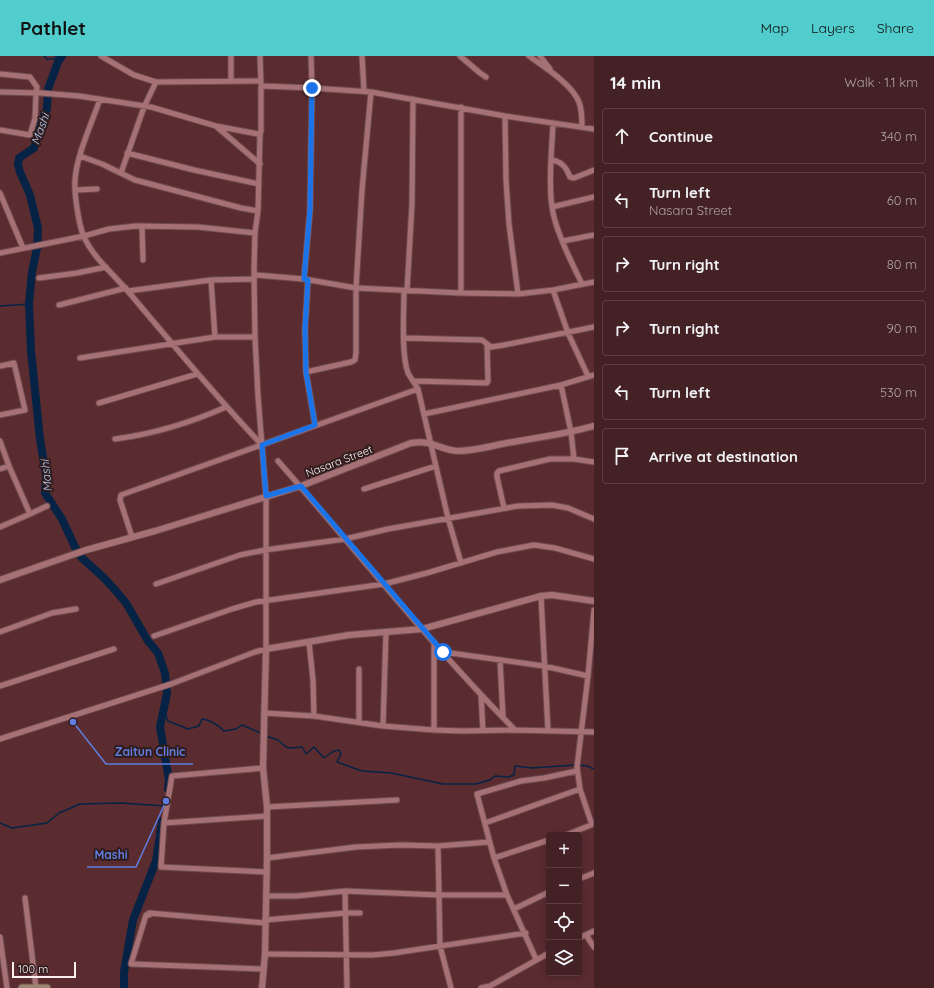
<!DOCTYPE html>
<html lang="en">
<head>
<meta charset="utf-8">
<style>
  :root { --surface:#442124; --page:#4e2e31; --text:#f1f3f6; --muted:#afa3a6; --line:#5c3e41; --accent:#52cdcd }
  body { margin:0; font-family:Quicksand,sans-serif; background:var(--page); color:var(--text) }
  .controls { position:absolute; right:12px; bottom:12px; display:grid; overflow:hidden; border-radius:4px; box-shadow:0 2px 6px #0003 }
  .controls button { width:36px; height:36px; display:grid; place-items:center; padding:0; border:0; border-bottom:1px solid var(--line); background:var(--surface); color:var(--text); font:20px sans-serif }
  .scale { position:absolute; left:12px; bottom:10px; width:64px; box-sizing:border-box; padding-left:4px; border:2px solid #fbefef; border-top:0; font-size:11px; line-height:14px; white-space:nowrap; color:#fbefef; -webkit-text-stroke:3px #311c1d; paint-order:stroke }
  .stop { position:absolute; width:12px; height:12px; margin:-9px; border:3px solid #1a73e8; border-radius:50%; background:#fff }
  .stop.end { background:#1a73e8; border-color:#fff; box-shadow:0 1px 4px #0008 }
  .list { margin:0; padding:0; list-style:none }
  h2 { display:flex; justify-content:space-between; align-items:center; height:52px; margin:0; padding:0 16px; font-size:17px }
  h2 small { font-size:13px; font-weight:400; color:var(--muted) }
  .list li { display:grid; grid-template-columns:26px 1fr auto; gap:12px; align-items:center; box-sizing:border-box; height:56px; margin:0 8px 8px; padding:0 8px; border:1px solid var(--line); border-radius:4px }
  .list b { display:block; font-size:15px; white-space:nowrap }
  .list p { margin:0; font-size:13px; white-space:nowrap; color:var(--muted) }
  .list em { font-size:13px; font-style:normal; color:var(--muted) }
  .icon { flex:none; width:22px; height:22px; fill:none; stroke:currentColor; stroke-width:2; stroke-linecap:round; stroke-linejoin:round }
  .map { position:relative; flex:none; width:594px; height:932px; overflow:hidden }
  header { display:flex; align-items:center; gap:24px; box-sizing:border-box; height:56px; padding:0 20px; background:var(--accent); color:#111 }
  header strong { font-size:19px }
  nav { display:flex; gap:22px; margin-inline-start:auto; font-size:14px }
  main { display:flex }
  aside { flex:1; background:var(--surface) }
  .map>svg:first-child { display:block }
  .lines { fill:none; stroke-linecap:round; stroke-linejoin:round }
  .stream { stroke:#062345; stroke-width:1.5 }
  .river { stroke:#062345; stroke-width:8 }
  .minor-casing { stroke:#6e4b50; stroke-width:7 }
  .tertiary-casing { stroke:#6e4b50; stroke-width:8 }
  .secondary-casing { stroke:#6e4b50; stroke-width:9 }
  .minor { stroke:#a67174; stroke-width:5 }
  .tertiary { stroke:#a67174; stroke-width:6 }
  .secondary { stroke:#9b876f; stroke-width:7 }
  .route { stroke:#1a73e8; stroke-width:5 }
  .labels { text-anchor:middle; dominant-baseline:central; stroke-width:4; stroke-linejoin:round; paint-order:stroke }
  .street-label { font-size:11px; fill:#fbefef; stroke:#311c1d }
  .water-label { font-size:12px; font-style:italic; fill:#b3cff5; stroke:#311c1d }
  .leader { fill:none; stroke:#607edf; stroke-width:1.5 }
  .callout-dot { fill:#607edf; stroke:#311c1d; stroke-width:1.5 }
  .callout-label { font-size:12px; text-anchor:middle; font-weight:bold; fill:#607edf; stroke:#311c1d; stroke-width:4; stroke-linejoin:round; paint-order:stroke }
</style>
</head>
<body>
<header>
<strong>Pathlet</strong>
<nav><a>Map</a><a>Layers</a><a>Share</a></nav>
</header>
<main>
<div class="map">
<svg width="594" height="932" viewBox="0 0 594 932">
  <rect width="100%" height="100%" fill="#5a2c30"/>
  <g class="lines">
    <path class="stream" d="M44,0L47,3H54L57,0
      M0,250L29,248
      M164,655L168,665L188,673L199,670L202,663C211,664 217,668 224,675L236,673L242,669L263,678
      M266,680L278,684L286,691L291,692L302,691L306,698L314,691L324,702L334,695L339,694L341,698L337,706L362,715L391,717L443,728H476L490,724L495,720L509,721L514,719L515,710L532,712L575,709
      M579,709L587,710L594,713
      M0,767L12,772L47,767L59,757L80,748L121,747L165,750"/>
    <path class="river" d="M62,0L58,6L48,33L47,53L40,68L38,79L34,92L19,102L18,108L20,116L30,139L38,172L37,192L32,216L29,248L31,295L40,383L46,420L45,437L62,463L75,491L82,502L104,522L116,535L126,547L148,585L158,597L165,617L167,637L160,671L169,724L168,733
      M124,932V916L133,864L156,805L162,765"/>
    <defs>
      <path id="minor" d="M101,0L134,19L156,26L261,25
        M260,0L261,28
        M362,0L364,35
        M460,0L480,17L486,21
        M529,0C544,11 572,28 579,46C582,54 582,63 582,71
        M540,0L550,13
        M0,18L30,21L37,31L36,37L35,62L30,79L0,74
        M231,24V0
        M0,36L40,37L79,40L151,51L216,70L258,78H260L261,75V31L263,30L312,32L311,0
        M100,43C92,67 76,100 75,125C74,138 79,170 84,181C93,201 112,217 126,233C171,286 214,339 262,389
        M505,60L506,124L509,168L518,238
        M553,67C552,93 548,125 552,151C555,174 572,207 582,228
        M217,71L260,108
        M127,97L194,114L259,128
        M80,100L102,108L135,124L241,152L258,155
        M552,104C562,106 566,111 570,121L574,122L594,114
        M121,117L144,51L156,26
        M76,134L97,133
        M0,137L23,192
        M552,151L594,141
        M142,170L143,204
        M255,177L258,155L260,78
        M563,185L594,179
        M0,197L84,180L109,173L136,170L198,171L255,177L254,216L256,219L304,223L356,232L461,237L518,238L553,234L594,226
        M39,222L77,217L106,211
        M304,223L310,154L312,32L371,36L505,60L594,73
        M211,224L215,281
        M308,224L305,273L306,316L315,369
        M553,234L568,277L588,320
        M128,235L211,224L254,223
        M404,235C404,256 401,298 408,317C411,322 415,328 418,333L448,462L461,507
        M407,235L412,148L413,43
        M461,237V51
        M59,249L126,232
        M404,282L482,284L491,291L504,289L594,271
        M80,302L215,281H255
        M0,310L14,307L25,354L0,359
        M306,316L351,306L355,304L356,297V232L362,134L371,36
        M414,325L487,327L488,325L487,289
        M561,329L571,376L574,403
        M99,347L197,318
        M424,358L561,329L594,319
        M115,383C153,378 190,367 226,351
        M0,385L9,410L30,458L0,471
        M278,405C357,495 431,589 515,674
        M0,413L9,410
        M364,433L436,410
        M504,452L497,421V417L499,415L550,403H574L594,406
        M30,458L47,450
        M132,481L120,444L121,439L418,333
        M156,528L240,499L265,494L345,483L388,473L518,450L552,449L568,452L594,463
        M541,540L548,675
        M0,576L52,557L76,553
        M154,580L232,553L256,546L384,528L427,517L497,496L534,489L555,492L594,503
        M309,586L313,624L314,660
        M443,596L544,610L588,620
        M500,604L503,661
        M359,613V666
        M0,630L114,593
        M481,639L483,675
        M264,657L314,660L383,670L434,674L463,675L515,674L594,676
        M383,670L386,576
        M434,674V586
        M0,683L171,628L255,596L266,593V440L258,340L255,281L254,218
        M263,712L172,720L164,767L161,811L267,816
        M267,751L397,744
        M164,767L267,760
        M485,767L580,733
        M566,779L591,769V766L580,733L577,711L588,620L594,554
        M438,790L440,890L451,932
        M267,802L356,791L400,789L438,790L489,786
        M494,802L549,784
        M579,823L594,817
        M345,835L347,932
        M266,840H297L345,835L439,839H507
        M25,842L36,932
        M514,853L549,836
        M265,864L346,857H360
        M586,879L594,891
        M0,881L7,932
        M579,882L594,875
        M265,898L372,899L394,897L526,877
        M536,903L507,839L494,802L477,738L521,725L544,722L577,715
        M263,913L131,908L146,859H149V857L265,867
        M481,932L490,930L549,897"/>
      <path id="tertiary" d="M0,524L86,494L155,475L301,430L411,387C432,383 439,394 458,395C474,395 491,390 507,387C536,382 565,378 594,370
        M262,932L265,898L267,802V751L263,712L266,593L349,579L422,573L541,540L552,539L594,545"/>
      <path id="secondary" d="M22,932H47"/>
    </defs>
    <use href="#minor" class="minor-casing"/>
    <use href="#tertiary" class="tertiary-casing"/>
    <use href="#secondary" class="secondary-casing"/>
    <use href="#minor" class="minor"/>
    <use href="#tertiary" class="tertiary"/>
    <use href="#secondary" class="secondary"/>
  </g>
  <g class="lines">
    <path class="route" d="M312,32L310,154L304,223L308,224L305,273L306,316L315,369L262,389L266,440L301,430L443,596"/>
  </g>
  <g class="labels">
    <g class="street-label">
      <text transform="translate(339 405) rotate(-21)">Nasara Street</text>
    </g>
    <g class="water-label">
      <text transform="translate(40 73) rotate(-70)">Mashi</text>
      <text transform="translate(46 420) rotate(-96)">Mashi</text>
    </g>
  </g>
  <path class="leader" d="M73 666L106 708H193M166 745L136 811H87"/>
  <g class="callout-dot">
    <circle cx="73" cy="666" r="4"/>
    <circle cx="166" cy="745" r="4"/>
  </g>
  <g class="callout-label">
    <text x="150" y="700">Zaitun Clinic</text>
    <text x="111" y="803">Mashi</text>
  </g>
</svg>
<div class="controls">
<button>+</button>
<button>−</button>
<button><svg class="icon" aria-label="locate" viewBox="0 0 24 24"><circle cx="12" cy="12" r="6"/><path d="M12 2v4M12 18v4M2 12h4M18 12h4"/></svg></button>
<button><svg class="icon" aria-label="layers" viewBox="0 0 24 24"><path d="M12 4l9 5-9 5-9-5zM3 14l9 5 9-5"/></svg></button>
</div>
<div class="scale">100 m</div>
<div class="stop" style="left:443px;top:596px"></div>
<div class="stop end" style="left:312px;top:32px"></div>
</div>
<aside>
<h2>14 min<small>Walk · 1.1 km</small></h2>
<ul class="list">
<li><svg class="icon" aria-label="ahead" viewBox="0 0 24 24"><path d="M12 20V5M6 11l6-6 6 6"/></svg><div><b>Continue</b></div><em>340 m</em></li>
<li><svg class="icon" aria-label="left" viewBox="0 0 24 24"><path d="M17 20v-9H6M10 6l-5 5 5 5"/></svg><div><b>Turn left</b><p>Nasara Street</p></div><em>60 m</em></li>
<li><svg class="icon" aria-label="right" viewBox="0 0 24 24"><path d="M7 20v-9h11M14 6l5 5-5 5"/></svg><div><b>Turn right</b></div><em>80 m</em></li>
<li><svg class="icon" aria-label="right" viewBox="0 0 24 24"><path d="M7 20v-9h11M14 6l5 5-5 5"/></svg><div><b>Turn right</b></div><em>90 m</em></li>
<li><svg class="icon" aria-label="left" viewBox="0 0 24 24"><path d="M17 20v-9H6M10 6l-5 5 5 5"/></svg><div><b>Turn left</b></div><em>530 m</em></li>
<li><svg class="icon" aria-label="arrive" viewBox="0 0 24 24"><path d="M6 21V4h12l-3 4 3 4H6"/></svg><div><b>Arrive at destination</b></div></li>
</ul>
</aside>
</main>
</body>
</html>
